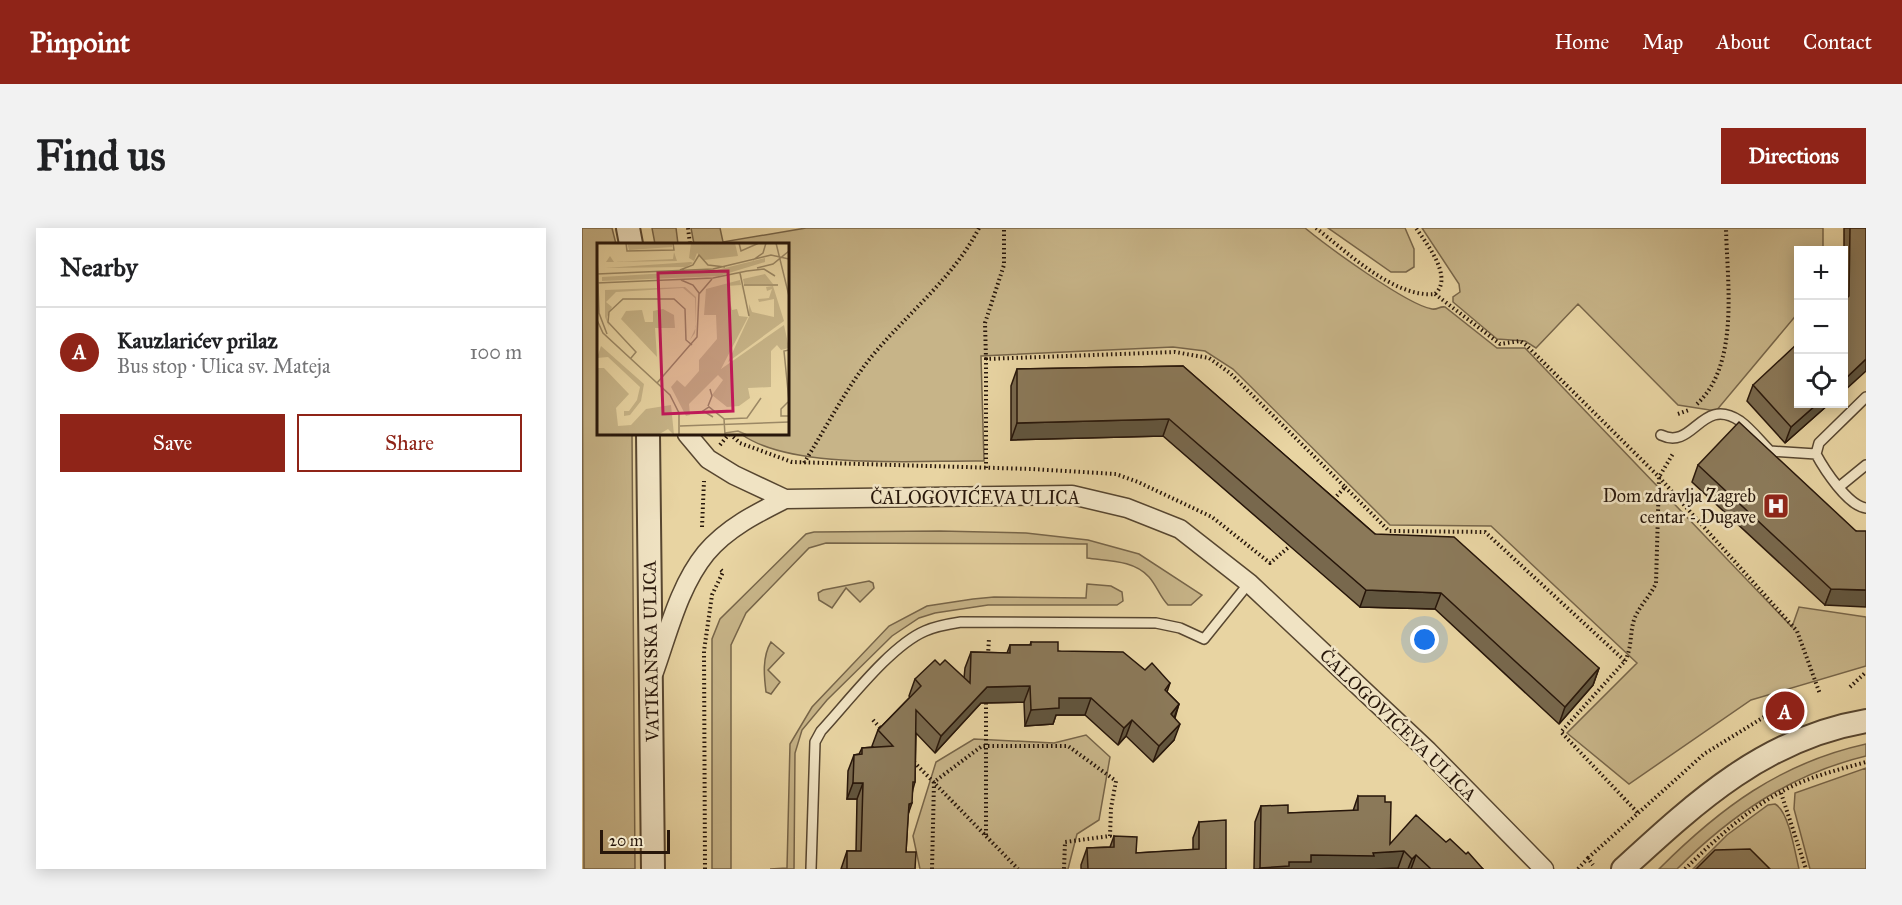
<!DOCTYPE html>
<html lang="en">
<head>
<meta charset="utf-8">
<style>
  :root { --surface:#fff; --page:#f2f2f2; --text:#202124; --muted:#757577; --line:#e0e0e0; --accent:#8f2418 }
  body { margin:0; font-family:"IM FELL Great Primer",serif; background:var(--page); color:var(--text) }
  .controls { position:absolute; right:18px; top:18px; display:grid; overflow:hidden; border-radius:0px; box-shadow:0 3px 15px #0003 }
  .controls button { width:54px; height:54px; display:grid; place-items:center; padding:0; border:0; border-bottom:2px solid var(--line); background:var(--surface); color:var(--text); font:30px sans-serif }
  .scale { position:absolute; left:18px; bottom:15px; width:70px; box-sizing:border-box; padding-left:6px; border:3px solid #27160a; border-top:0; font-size:16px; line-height:21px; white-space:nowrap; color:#27160a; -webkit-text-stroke:4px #f0e3c3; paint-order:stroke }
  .you { position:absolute; left:843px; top:412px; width:21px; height:21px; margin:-15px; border:4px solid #fff; border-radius:50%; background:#1a73e8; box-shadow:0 0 0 9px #1a73e833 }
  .badge { display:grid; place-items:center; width:39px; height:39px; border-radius:50%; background:var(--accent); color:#fff; font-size:20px; font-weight:700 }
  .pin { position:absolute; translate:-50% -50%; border:3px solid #fff; box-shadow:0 2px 6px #0006 }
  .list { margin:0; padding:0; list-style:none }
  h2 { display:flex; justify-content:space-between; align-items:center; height:78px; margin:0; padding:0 24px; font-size:26px }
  h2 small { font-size:20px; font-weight:400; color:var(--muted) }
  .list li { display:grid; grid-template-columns:39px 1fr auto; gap:18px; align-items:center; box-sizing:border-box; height:90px; padding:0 24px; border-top:2px solid var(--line) }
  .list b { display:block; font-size:22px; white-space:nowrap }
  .list p { margin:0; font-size:20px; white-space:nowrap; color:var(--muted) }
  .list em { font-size:20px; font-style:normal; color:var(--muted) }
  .actions { display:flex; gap:12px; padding:18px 24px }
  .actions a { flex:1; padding:14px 0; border:2px solid var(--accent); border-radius:0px; text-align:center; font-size:21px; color:var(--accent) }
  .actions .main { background:var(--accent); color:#fff }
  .icon { flex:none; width:33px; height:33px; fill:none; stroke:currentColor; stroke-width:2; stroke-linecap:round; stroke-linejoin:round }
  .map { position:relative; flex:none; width:1284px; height:641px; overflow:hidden; border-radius:0px }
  header { display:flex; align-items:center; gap:36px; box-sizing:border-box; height:84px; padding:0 30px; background:var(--accent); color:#fff }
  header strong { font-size:28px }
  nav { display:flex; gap:33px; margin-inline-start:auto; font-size:21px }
  .intro { display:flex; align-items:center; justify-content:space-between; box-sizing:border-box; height:144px; padding:0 36px }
  h1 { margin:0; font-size:42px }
  .button { padding:15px 27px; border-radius:0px; background:var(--accent); color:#fff; font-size:21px; font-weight:700 }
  main { display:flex; gap:36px; padding:0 36px }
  aside { flex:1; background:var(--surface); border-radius:0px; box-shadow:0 3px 15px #0003 }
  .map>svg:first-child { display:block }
  .green { fill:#c7b488; stroke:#776549; stroke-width:1.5 }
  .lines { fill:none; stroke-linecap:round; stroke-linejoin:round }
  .service-casing { stroke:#574630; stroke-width:12 }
  .minor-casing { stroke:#574630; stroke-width:21 }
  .tertiary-casing { stroke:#574630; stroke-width:26 }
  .path { stroke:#27160a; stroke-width:4; stroke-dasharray:1.5 3; stroke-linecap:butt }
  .service { stroke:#f0e3c3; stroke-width:9 }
  .minor { stroke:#f0e3c3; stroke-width:18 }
  .tertiary { stroke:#f0e3c3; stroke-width:22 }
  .wall { fill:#78684d; stroke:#27160a; stroke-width:1.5 }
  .shaded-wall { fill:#61553e; stroke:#27160a; stroke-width:1.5 }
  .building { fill:#8b7959; stroke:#27160a; stroke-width:1.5 }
  .labels { text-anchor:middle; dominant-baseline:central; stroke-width:5; stroke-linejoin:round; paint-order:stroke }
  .poi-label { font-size:18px; fill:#27160a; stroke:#f0e3c3; text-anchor:end }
  .street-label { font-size:18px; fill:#27160a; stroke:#f0e3c3 }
  .inset-road { fill:none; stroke:#9b8865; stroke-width:1.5 }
  .view { fill:#c2185b; fill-opacity:0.15; stroke:#c2185b; stroke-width:3 }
  .inset-edge { fill:none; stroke:#27160a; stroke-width:3 }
</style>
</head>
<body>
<header>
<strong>Pinpoint</strong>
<nav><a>Home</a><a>Map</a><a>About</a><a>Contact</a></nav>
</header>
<div class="intro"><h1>Find us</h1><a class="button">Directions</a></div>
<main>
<aside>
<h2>Nearby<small></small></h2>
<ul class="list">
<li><span class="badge">A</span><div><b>Kauzlarićev prilaz</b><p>Bus stop · Ulica sv. Mateja</p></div><em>100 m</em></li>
</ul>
<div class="actions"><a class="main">Save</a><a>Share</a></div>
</aside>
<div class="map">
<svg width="1284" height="641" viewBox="0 0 1284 641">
  <rect width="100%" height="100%" fill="#e8d4a2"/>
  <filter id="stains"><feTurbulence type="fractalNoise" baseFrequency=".00333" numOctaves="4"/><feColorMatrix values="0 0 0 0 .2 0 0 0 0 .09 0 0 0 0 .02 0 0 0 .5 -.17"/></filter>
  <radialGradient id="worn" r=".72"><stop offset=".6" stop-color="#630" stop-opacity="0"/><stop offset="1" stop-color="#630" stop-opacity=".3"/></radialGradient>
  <path class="green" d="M0,0H30L34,16H16V206H50L53,641H2Z
    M70,0H94L96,16H73Z
    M109,0H138L141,14L224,0H723C745,18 825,77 850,81C856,82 857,78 863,79L915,120H943L1210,399L1217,379L1284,389V438L1169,472L1047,556L985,505L1055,435L909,298L808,297L651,141L623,123L591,119L399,128L402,233C338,232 210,243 159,206H206V16H112Z
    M746,0H823L832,21V39L824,44H809Z
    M840,0H1241V22H1216V85L1134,183L1096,177L996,76L954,120L943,113L915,111L871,74V69L878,64L877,56Z
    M358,303L444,305L506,312L557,326L620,367L609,377H586C578,369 575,358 567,349C552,332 526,333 505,330V316L244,315L227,320L164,385L149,417V641H130V411L138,391L224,306L232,304Z
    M287,353L291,355L292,360L278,374L264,360L250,380L237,372L236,365L241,362Z
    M505,356L529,358L540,364L541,373L535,377H406L353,385L337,390L310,408L245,472L220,502L213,525L212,641H188L205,640L208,516L230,479L307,398L345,378L391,371L412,369L504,370Z
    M189,414L202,425L186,442L198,454L189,466L184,464C182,448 180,429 189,414Z
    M504,507L528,529L517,592L495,606L486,641H338L331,608L354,534L392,511L472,515Z
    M1284,516V528C1209,546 1149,587 1095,641H1077C1138,580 1198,535 1284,516Z
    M1284,540V641H1228L1212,581L1213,565Z
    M1193,576C1207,583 1213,625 1217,641H1111L1145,607L1186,577Z"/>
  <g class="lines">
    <defs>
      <path id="service" d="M1284,169L1237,215L1234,226C1242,241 1266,278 1284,280
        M1079,207C1112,223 1119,167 1158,193C1169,201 1178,213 1188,223L1234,226
        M1257,259L1284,237
        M229,641L233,514L239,503C266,474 308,418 343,403C354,398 366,396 379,394L574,395L598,400L622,411L667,355"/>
      <path id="minor" d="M105,206L126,231L152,247L203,271L490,267L545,280L598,301L667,355L846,523L962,641
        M72,444C86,405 97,358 124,325C145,300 175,285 203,271"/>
      <path id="tertiary" d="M46,0L49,16
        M66,206L71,641
        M1041,641C1114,574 1183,510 1284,493"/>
    </defs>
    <use href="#service" class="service-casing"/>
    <use href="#minor" class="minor-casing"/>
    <use href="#tertiary" class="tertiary-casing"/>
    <path class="path" d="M106,0L108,16
      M734,0C765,24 812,70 853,66C872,49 844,15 834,0
      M853,66L918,116L938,113L944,117L1077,249L1215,403L1238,466
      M404,131L403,95L422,37V0
      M1115,176C1158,136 1145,54 1144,0
      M1096,186L1107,182
      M148,206L158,215L210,234L450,241L534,246L556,254L630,289L688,335L708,318
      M138,217L147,206
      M222,235C242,203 260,168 283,137C318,91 370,53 397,0
      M404,240V131L593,124L627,130L648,145L763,259L750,273
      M763,259L807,303L903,304L1043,433L979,504L1056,585
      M120,299L122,253
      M406,427L407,410
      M1043,433C1051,418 1047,401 1054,387C1060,375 1069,367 1074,355L1077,249L1092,224
      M1268,459L1284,444
      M291,492L300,502
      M332,534L436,641
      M1199,565L1224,641
      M404,607V475
      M1006,630L1122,526L1182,489
      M123,641L122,423L130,367L141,344L137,340
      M350,641L352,554L400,518H486L534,553L529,580L528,608L483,614L482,641
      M996,641L1006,630L1011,637
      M1103,641C1138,607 1176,571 1222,553C1242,545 1263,540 1284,534"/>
    <use href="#service" class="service"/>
    <use href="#minor" class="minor"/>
    <use href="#tertiary" class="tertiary"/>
  </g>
  <path class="wall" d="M1262,0H1284L1262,163Z
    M601,138L793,306L1017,440L1011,457L977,496L853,381L778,379L581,208L429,212V158L435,141Z
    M1171,157L1247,176L1203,215L1165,173Z
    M1116,237L1274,303L1243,377L1110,254Z
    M449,414L476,423L563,442L588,455L585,464L597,476L593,490L592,512L571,534L544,508L536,517L503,487H474L471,496L443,498L442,474L399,475L353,525L334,505L333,554L331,561L326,587L324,624L333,641H259L265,623H274L275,571H265L266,543L272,527L277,526L280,520L291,519L290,518L296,502L328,469L327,468L333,451L358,437L382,450L383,440L389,424L425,425L428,417H448Z
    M776,568L808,616L864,614L901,641H817L816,640L793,641H672L673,594L679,578L706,585L771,583Z
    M617,594L644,641H499V637L505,620L528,619L532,608L554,625L611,622V610Z"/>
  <path class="shaded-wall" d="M1284,131V143L1262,163V152Z
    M1235,176H1247L1203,215L1209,199Z
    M587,191L581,208L429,212L435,195Z
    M1249,361L1284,362V379L1243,377Z
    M784,362L859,365L853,381L778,379Z
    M1017,440L1011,457L977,496L983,479Z
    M448,458L442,474L399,475L353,525L359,508L405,459Z
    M477,470H509L503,487H474L471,496L443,498L449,482Z
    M597,476L591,493L589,486Z
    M550,492L544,508L536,517L542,500Z
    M598,496L592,512L571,534L577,518Z
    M271,555H281L275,571H265Z
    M330,575L324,592L327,576Z
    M822,623L816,640L793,641H677L678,640L707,634L729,627Z
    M834,627L829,641H826L830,631Z"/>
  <path class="building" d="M1268,0H1284V131L1262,152V73L1267,68Z
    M1216,115V176H1235L1209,199L1171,157Z
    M601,138L793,306L872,309L1017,440L983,479L859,365L784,362L587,191L435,195V141Z
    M1157,194L1274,303H1284V362L1249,361L1116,237Z
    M449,414H476V423L541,424L563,442L570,435L588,455L583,462L597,476L589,486L598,496L577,518L550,492L542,500L509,470H477V480L449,482L448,458L405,459L359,508L334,482L333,554H331L330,575L327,576L324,624H334L333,641H265V623H279L281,555H271L272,527L280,526V520L311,518L296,502L339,458L333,451L353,432L358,437L363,432L388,455L389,424L428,425V417H449Z
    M776,568H803V574H809L808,616L834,587L864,614L868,611L884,626L886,624L901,641H849L834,627L830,631L822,623L791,625L792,628L729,627V634H707V638L678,640L679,578L706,577V585L776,582Z
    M644,592V641H506L505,620L532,619V608L555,609L554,625L617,621V594Z
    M1168,621L1188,641H1114L1133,622Z"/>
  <defs>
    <symbol id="hospital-square" viewBox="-11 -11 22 22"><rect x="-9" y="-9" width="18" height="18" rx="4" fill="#8f2418" stroke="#f0e3c3"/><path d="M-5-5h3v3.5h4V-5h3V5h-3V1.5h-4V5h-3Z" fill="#fff"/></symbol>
  </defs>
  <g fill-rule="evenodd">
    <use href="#hospital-square" x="1179" y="263" width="30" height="30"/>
  </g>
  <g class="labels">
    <g class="poi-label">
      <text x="1174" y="268">Dom zdravlja Zagreb<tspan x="1174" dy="21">centar - Dugave</tspan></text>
    </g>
    <g class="street-label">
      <text x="393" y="270">ČALOGOVIĆEVA ULICA</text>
      <text transform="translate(69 423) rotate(-91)">VATIKANSKA ULICA</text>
      <text transform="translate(816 497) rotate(44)">ČALOGOVIĆEVA ULICA</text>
    </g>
  </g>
  <g transform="translate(15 15)">
    <rect width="192" height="192" fill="#e8d4a2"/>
    <path d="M30,0H75V4L32,7ZM94,0H138L141,13L107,17L100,10L97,18L92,15ZM77,9L80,18L9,19L13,13L17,19L76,16ZM168,15V19L122,33L5,38V34L120,27ZM96,20L89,24L8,25L94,19ZM168,31L176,41H147L146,36ZM143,37L146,50L144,42L130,43L135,67L140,66L142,73L151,74L124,126L187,82L192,105L184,107L180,102L174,108V144L151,145L153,155L142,163L130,164L115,152L126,137L121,132L92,161L93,172L89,173L74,144L80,137L88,144L102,128V117L120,96L119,72H107L109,46ZM176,43L187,78L131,119L152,74V61L155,69L177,74V56L162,59L161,56L172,55L175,46L170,48L169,44ZM88,44L99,54V80L98,90L93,97L99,84L98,55L86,45L19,49L9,59L15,64L10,74L12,84L8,74V47ZM66,66L77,72L78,85H58L60,114L24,76L29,68L45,67L48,79H56V68ZM4,103L47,141L44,158L33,172L27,173V168H32L40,157L43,144L11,114L0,115ZM0,125H7L32,151L19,165L21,183L34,182L49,166L74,162L77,192L71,186L61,192H0Z" fill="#c7b488"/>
    <path class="inset-road" d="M29,0L30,8L77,7L76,0M142,0L144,8L162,0M179,0L192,53M0,14L2,70L10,91M156,17L166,10L169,0M160,25L176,21L192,8M83,27L96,22L102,12L111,22L128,24M150,28L167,26L178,33M143,30L152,73M0,31L116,26L174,12L192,16M84,37L96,42L102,50M0,40L116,35L150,28M147,42H181M0,77L6,90L73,152L82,170V192M192,107L187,108L192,158M34,115L39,109L11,79L12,69L26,56H77L88,66L89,97L95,102M60,140L100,94L102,51L115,36M191,159L184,166V173H192M111,163L115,153L113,146M116,174L106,168L112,164L127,176L128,192M127,176L150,175L164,155M83,183L192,179M128,190L141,188L150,192"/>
    <path class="view" d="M131,28L136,168L66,171L61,30Z"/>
    <rect width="192" height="192" class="inset-edge"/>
  </g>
  <rect width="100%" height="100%" filter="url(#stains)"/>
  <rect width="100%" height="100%" fill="url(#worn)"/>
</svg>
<div class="controls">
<button>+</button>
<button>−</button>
<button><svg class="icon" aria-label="locate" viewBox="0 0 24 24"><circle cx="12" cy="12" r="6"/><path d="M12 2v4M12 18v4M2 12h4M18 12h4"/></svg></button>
</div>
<div class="scale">20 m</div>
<div class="you"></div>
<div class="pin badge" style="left:1203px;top:483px">A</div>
</div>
</main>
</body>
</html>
